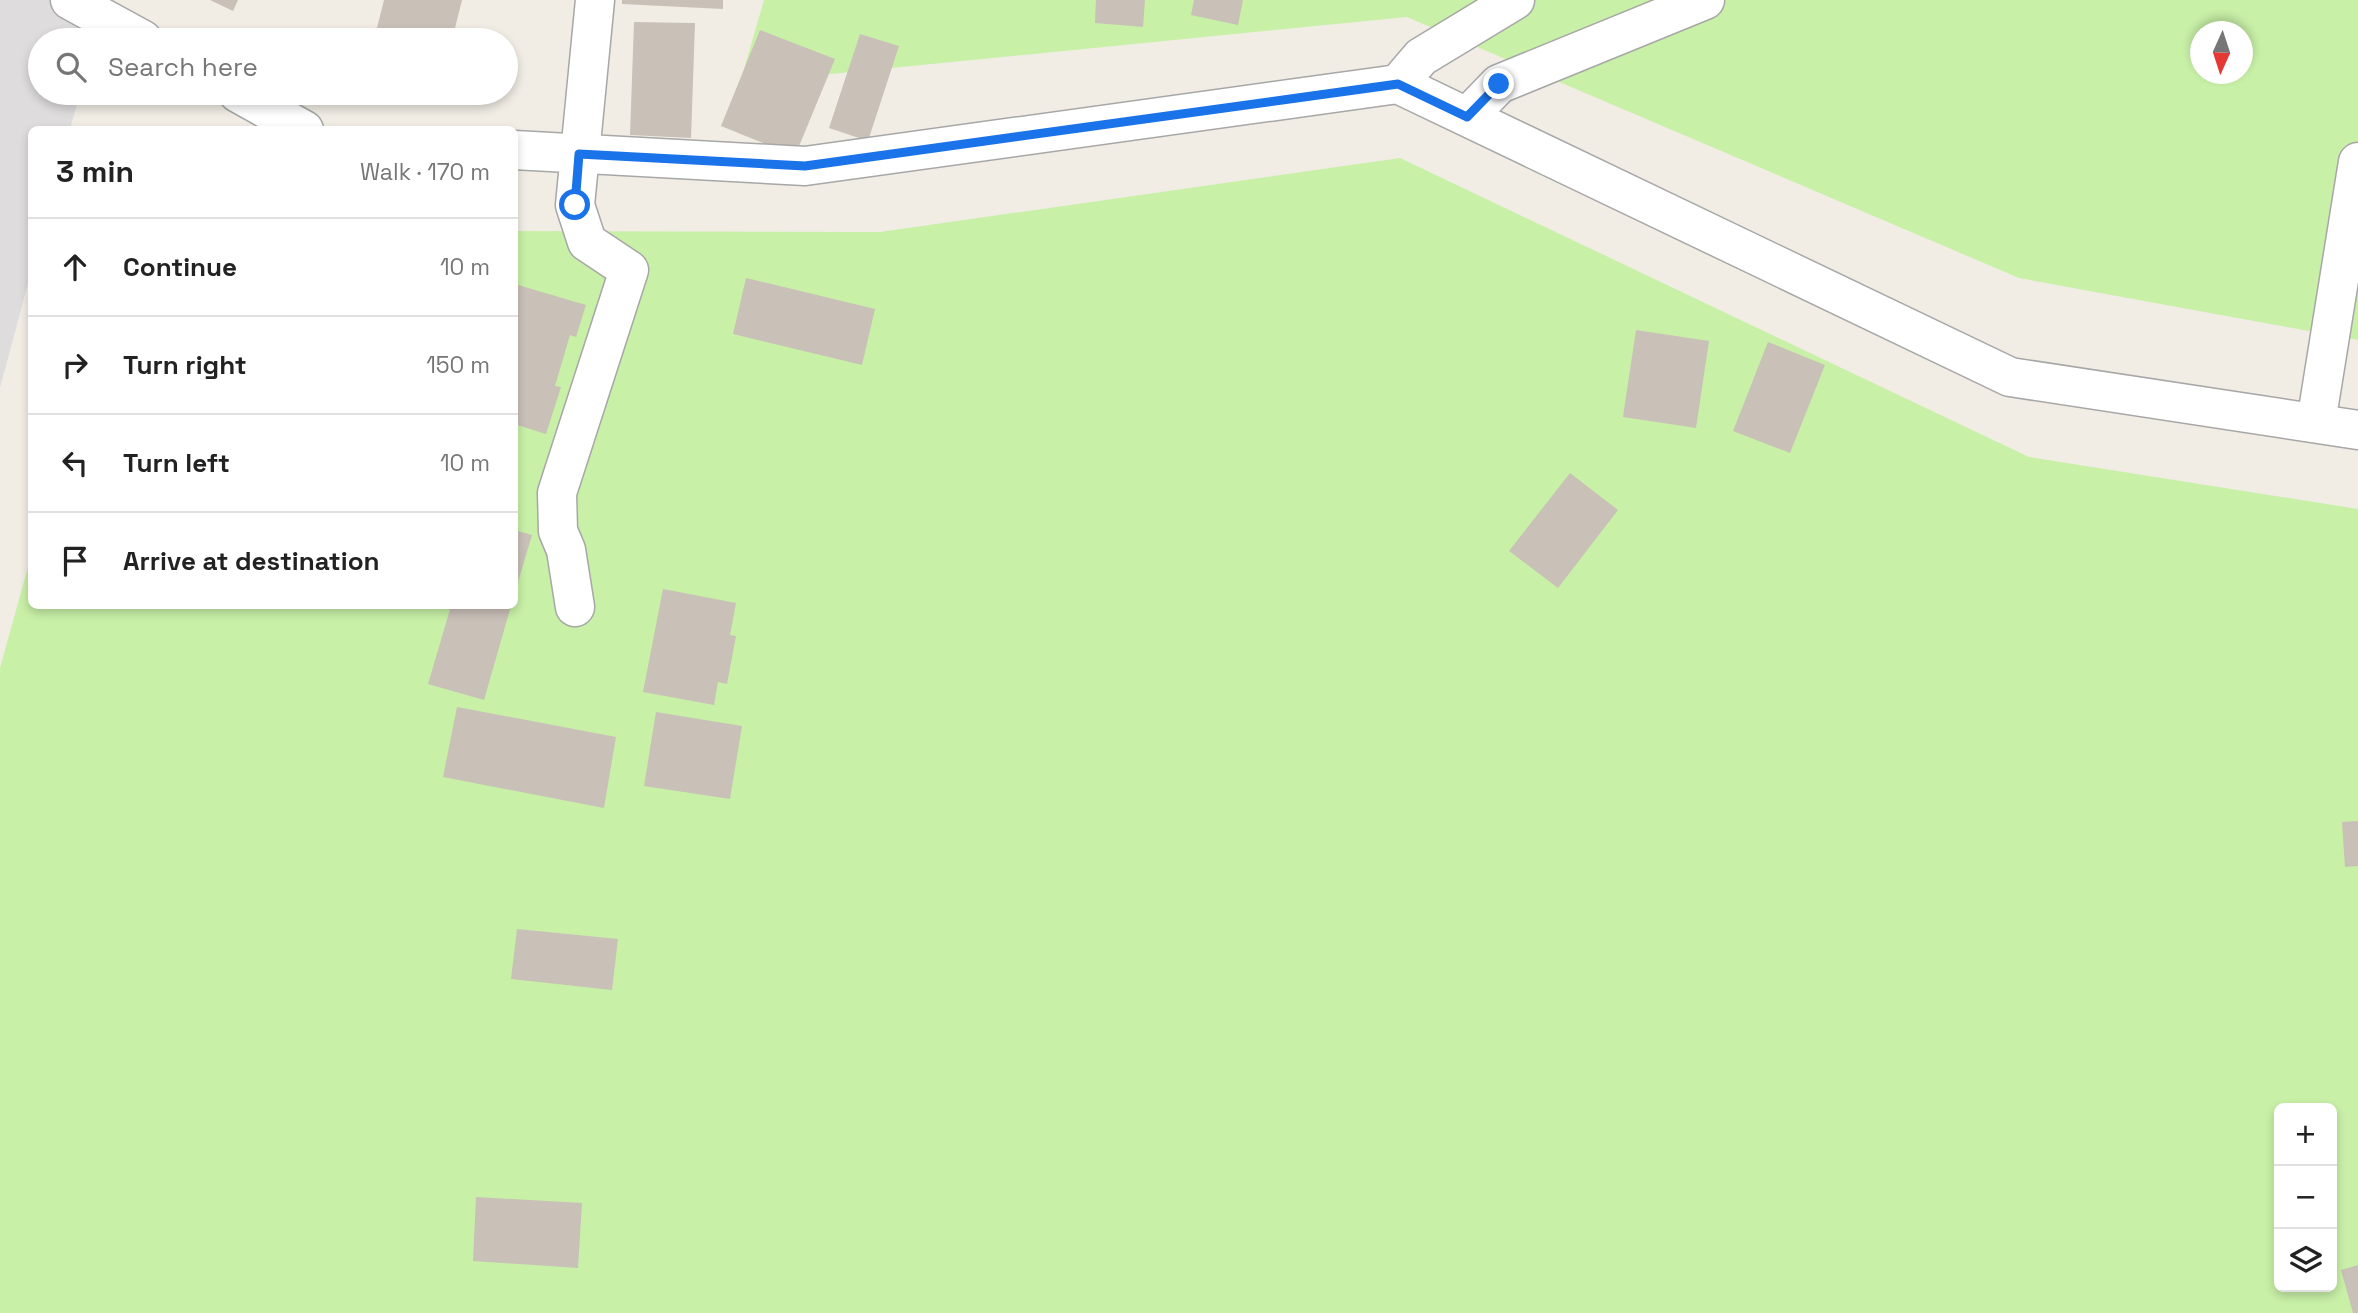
<!DOCTYPE html>
<html lang="en">
<head>
<meta charset="utf-8">
<style>
  :root { --surface:#fff; --page:#f6f6f6; --text:#222; --muted:#767676; --line:#e0e0e0 }
  body { margin:0; font-family:"Space Grotesk",sans-serif; background:var(--page); color:var(--text) }
  .controls { position:absolute; right:21px; bottom:21px; display:grid; overflow:hidden; border-radius:10px; box-shadow:0 4px 10px #0003 }
  .controls button { width:63px; height:63px; display:grid; place-items:center; padding:0; border:0; border-bottom:2px solid var(--line); background:var(--surface); color:var(--text); font:35px sans-serif }
  .compass { position:absolute; left:2190px; top:21px; width:63px; height:63px; border-radius:50%; background:var(--surface); box-shadow:0 4px 10px #0003; rotate:183deg }
  .stop { position:absolute; width:21px; height:21px; margin:-16px; border:5px solid #1a73e8; border-radius:50%; background:#fff }
  .stop.end { background:#1a73e8; border-color:#fff; box-shadow:0 2px 7px #0008 }
  .list { margin:0; padding:0; list-style:none }
  h2 { display:flex; justify-content:space-between; align-items:center; height:91px; margin:0; padding:0 28px; font-size:30px }
  h2 small { font-size:23px; font-weight:400; color:var(--muted) }
  .list li { display:grid; grid-template-columns:46px 1fr auto; gap:21px; align-items:center; box-sizing:border-box; height:98px; padding:0 28px; border-top:2px solid var(--line) }
  .list b { display:block; font-size:26px; white-space:nowrap }
  .list em { font-size:23px; font-style:normal; color:var(--muted) }
  .icon { flex:none; width:38px; height:38px; fill:none; stroke:currentColor; stroke-width:2; stroke-linecap:round; stroke-linejoin:round }
  .map { position:relative; flex:none; width:2358px; height:1313px; overflow:hidden }
  .search { position:absolute; background:var(--surface); box-shadow:0 4px 10px #0003; left:28px; top:28px; width:490px; height:77px; display:flex; align-items:center; gap:18px; box-sizing:border-box; padding:0 24px; border-radius:38px; color:var(--muted); font-size:26px }
  .panel { position:absolute; background:var(--surface); box-shadow:0 4px 10px #0003; left:28px; top:126px; width:490px; height:483px; border-radius:10px }
  .map>svg:first-child { display:block }
  .residential { fill:#dedcdc }
  .grass { fill:#c8f0a7; fill-rule:evenodd }
  .building { fill:#c9c0b8 }
  .lines { fill:none; stroke-linecap:round; stroke-linejoin:round }
  .minor-casing { stroke:#a7a7a7; stroke-width:41 }
  .minor { stroke:#fff; stroke-width:38 }
  .route { stroke:#1a73e8; stroke-width:9 }
</style>
</head>
<body>
<div class="map">
<svg width="2358" height="1313" viewBox="0 0 2358 1313">
  <rect width="100%" height="100%" fill="#f1ede5"/>
  <path class="residential" d="M0,0H105L94,40H40V93H80L70,129L32,130L31,272L0,388Z"/>
  <path class="grass" d="M764,0H2358V340L2019,278L1407,17L740,83ZM2200,32H2242V74H2200Z
    M1400,158L2029,457L2358,509V1313H0V668L31,556L32,606H514L515,231L880,232ZM2279,1108H2332V1287H2279Z"/>
  <path class="building" d="M210,0H238L233,11Z
    M384,0H462L452,40H374Z
    M622,0H723V9L622,4Z
    M1096,0H1145L1143,27L1095,23Z
    M1194,0H1243L1238,25L1191,15Z
    M634,22L695,23L691,138L630,135Z
    M760,30L835,59L795,156L721,126Z
    M860,34L899,46L868,141L829,128Z
    M746,278L875,309L862,365L733,334Z
    M518,285L586,305L576,337L570,335L555,386L561,387L546,434L514,424V298Z
    M1636,330L1709,341L1696,428L1623,417Z
    M1768,342L1825,365L1790,453L1733,431Z
    M1570,473L1618,510L1558,588L1509,551Z
    M514,530L532,535L515,592H514Z
    M663,589L736,603L730,635L736,636L727,684L718,682L714,705L643,692Z
    M451,606H511L484,700L428,684Z
    M457,707L616,737L604,808L443,777Z
    M656,712L742,726L730,799L644,786Z
    M2358,821V866L2345,867L2342,822Z
    M517,929L618,939L612,990L511,979Z
    M476,1197L582,1203L578,1268L473,1261Z
    M2358,1265V1313H2353L2341,1270Z"/>
  <g class="lines">
    <defs>
      <path id="minor" d="M70,0L143,40
        M1398,84L1421,57L1515,0
        M238,93L304,130
        M1467,117L1499,84L1705,0
        M514,150L805,166L1398,84L2010,377L2358,430
        M2316,423L2358,162
        M575,607L566,550L558,531L557,493L629,270L587,242L575,205L595,0"/>
    </defs>
    <use href="#minor" class="minor-casing"/>
    <use href="#minor" class="minor"/>
  </g>
  <g class="lines">
    <path class="route" d="M575,205L579,154L805,166L1398,84L1467,117L1499,84"/>
  </g>
</svg>
<div class="controls">
<button>+</button>
<button>−</button>
<button><svg class="icon" aria-label="layers" viewBox="0 0 24 24"><path d="M12 4l9 5-9 5-9-5zM3 14l9 5 9-5"/></svg></button>
</div>
<svg class="compass" viewBox="-18 -18 36 36"><path d="M0-13l5 13h-10z" fill="#e53935"/><path d="M0 13l5-13h-10z" fill="#767676"/></svg>
<div class="stop" style="left:575px;top:205px"></div>
<div class="stop end" style="left:1499px;top:84px"></div>
<div class="search"><svg class="icon" aria-label="search" viewBox="0 0 24 24"><circle cx="10" cy="10" r="6"/><path d="M15 15l6 6"/></svg>Search here</div>
<section class="panel">
<h2>3 min<small>Walk · 170 m</small></h2>
<ul class="list">
<li><svg class="icon" aria-label="ahead" viewBox="0 0 24 24"><path d="M12 20V5M6 11l6-6 6 6"/></svg><div><b>Continue</b></div><em>10 m</em></li>
<li><svg class="icon" aria-label="right" viewBox="0 0 24 24"><path d="M7 20v-9h11M14 6l5 5-5 5"/></svg><div><b>Turn right</b></div><em>150 m</em></li>
<li><svg class="icon" aria-label="left" viewBox="0 0 24 24"><path d="M17 20v-9H6M10 6l-5 5 5 5"/></svg><div><b>Turn left</b></div><em>10 m</em></li>
<li><svg class="icon" aria-label="arrive" viewBox="0 0 24 24"><path d="M6 21V4h12l-3 4 3 4H6"/></svg><div><b>Arrive at destination</b></div></li>
</ul>
</section>
</div>
</body>
</html>
